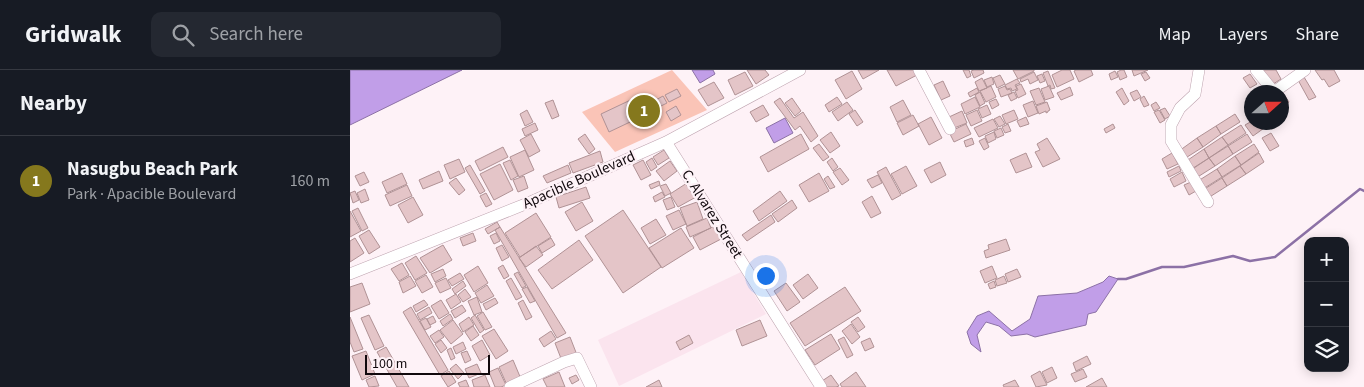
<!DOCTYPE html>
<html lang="en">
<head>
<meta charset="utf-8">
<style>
  :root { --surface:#171b24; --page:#242831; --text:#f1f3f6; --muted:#9ea1a6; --line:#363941; --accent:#85781d }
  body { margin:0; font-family:"Source Sans 3",sans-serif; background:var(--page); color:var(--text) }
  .controls { position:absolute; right:15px; bottom:15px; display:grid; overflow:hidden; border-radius:10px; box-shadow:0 2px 12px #0003 }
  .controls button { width:45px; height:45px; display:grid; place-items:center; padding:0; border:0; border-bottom:1px solid var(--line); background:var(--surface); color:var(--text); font:25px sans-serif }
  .compass { position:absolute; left:894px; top:15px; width:45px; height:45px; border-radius:50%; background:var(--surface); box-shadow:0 2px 12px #0003; rotate:69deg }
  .scale { position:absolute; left:15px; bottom:12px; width:125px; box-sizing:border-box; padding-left:5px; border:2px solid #11090d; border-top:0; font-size:14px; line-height:18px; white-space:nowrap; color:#11090d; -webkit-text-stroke:4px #fef2f7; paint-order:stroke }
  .you { position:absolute; left:415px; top:205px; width:18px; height:18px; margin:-12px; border:4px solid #fff; border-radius:50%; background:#1a73e8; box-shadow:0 0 0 8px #1a73e833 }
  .badge { display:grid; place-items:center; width:32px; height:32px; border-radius:50%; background:var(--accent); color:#fff; font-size:16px; font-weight:700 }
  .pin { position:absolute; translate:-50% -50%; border:2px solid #fff; box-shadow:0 1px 5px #0006 }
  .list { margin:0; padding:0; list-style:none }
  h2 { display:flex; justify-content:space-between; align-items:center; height:65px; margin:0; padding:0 20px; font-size:21px }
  h2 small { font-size:16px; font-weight:400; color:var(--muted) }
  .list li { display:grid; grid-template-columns:32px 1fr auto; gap:15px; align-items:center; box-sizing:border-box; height:90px; padding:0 20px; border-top:1px solid var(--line) }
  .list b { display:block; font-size:19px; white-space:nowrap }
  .list p { margin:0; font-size:16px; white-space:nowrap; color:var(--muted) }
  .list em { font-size:16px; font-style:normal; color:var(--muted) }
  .icon { flex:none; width:28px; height:28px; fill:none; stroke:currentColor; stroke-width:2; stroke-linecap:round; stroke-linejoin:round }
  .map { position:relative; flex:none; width:1014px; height:317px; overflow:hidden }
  header { display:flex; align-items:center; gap:30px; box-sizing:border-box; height:70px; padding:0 25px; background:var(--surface); border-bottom:1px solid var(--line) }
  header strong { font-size:24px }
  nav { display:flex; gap:28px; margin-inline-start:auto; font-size:18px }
  .search { width:350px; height:45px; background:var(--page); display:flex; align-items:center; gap:12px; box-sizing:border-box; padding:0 18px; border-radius:10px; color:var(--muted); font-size:19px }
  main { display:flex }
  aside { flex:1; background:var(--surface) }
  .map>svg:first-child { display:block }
  .built { fill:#fbe4ee }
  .green { fill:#fac4b7 }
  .water { fill:#c19ee8; stroke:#8c71a6 }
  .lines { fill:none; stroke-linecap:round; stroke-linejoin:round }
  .stream { stroke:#8c71a6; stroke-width:2.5 }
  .building { fill:#e4c5c8; stroke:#b09295 }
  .minor-casing { stroke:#bda2ae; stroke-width:12 }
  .minor { stroke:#fff; stroke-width:11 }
  .labels { text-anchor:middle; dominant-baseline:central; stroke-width:4.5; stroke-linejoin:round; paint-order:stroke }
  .street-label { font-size:15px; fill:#11090d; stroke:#fef2f7 }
</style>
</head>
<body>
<header>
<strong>Gridwalk</strong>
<div class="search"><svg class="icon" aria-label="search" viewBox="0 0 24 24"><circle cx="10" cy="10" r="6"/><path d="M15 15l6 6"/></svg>Search here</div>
<nav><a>Map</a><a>Layers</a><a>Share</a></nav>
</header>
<main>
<aside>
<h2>Nearby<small></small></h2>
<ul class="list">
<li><span class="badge">1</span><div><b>Nasugbu Beach Park</b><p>Park · Apacible Boulevard</p></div><em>160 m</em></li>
</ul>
</aside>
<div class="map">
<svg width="1014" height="317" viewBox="0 0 1014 317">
  <rect width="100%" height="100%" fill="#fef2f7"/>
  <path class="built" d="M391,202L416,244L269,316L248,270Z"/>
  <path class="green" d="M322,0L357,40L265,82L232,42Z"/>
  <path class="water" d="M0,0H112L0,55Z
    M342,0H363L365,4L350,13Z
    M435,48L443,63L424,73L416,58Z
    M759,206L768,209L746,242L738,244L736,255L685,267L677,264L661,266L649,256L636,252L627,265L631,282L621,274L617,262L627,246L639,241L662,261L680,249L688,226L727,223L753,212Z"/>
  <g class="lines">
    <path class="stream" d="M768,209H776L812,197H834L883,186L900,191L925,187L1010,119L1014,121"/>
  </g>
  <path class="building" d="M397,0H415L419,5L406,14Z
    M508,0H529L513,9Z
    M537,0H565L567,5L546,16Z
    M613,0H619L621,6L617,8Z
    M624,0H633L634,3L624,8L621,1Z
    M663,0H684V1L668,9Z
    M712,0H720L724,9L707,17L702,5Z
    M726,0H741L743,5L729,12L724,1Z
    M771,0H774L777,7L770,10L767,2Z
    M782,0H798L784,6Z
    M911,0H926L931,9L920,16Z
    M965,0H984L990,11L979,17L974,9L972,10Z
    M502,1L512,19L496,29L485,10Z
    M698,1L705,18L701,19L700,15L698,16L693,3Z
    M765,1L768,7L761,10L759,4Z
    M395,2L403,16L385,25L378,10Z
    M684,2L688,10L680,14L678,9L671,12L670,9Z
    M796,2L800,8L795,11L791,4Z
    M692,4L695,11L690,13L687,6Z
    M900,4L907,14L900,18L893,8Z
    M650,5L655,14L647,18L643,8Z
    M642,7L644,14L637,17L634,10Z
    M954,7L966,27L959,30L948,10Z
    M632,8L637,18L629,21L625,12Z
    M667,9L670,13L665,15L667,19L662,21L661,18L657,19L655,15Z
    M593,11L600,26L591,30L584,15Z
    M364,12L374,28L358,36L348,20Z
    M671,14L676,24L668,28L665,21L668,20L666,16Z
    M641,16L646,27L636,32L630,21Z
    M655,16L657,20L660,19L662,23L651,27L648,19Z
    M699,16L704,27L695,30L691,19Z
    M720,17L723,25L711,30L707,23Z
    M627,18L629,22L620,27L618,23Z
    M689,18L695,32L686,35L680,21Z
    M772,18L779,31L774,35L766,22Z
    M327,19L331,26L319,32L315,25Z
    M787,20L791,27L784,31L780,23Z
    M630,22L635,33L630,36L625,25Z
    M664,22L667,28L661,31L658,25Z
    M933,23L939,32L932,37V24Z
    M289,26L299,43L259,62L251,44Z
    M313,26L317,33L307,38L304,31Z
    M794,26L799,35L794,37L790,29Z
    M487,27L492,34L479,42L475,35Z
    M625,27L630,37L615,44L611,34Z
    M430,28L444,48L453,42L468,66L461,72L450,56L445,60L424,32Z
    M442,28L451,41L445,46L435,33Z
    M646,29L649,35L642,39L639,32Z
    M203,30L209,46L202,49L195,33Z
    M553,30L561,45L547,52L540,37Z
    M683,31L688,43L678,47L673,35Z
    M497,32L503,40L488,51L482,42Z
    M697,32L700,40L698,41V42L696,43V41L689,44L686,36Z
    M806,32L810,38L804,41L801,35Z
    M413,35L419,45L406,52L400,42Z
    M637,35L641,44L632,48L628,39Z
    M326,36L331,45L321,51L316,42Z
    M815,38L820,46L815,49L810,40Z
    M177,40L183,52L175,56L170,44Z
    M505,40L513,52L507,56L499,44Z
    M627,40L632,51L621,56L616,45Z
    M664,40L668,49L656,54L652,45Z
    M809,40L815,50L810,53L804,42Z
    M612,41L617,53L604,58L599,47Z
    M885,44L890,52L871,64L866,56Z
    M563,45L569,56L553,65L547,53Z
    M650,46L655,54L649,57L644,49Z
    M581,47L592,68L579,75L568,54Z
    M676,47L679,54L670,57L667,51Z
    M643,49L648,58L629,67L624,58Z
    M902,51V52H915L917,56L903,66L895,55Z
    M185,53L188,60L175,66L172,59Z
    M616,54L621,64L604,72L599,62Z
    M658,54L661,61L655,63L652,57Z
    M763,54L765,58L756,63L754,59Z
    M891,55L896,63L878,75L872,67Z
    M866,56L871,64L853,77L847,68Z
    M651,58L654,65L647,68L644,61Z
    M481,62L490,76L480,83L470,70Z
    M644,62L646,69L638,73L635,66Z
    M921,63L929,76L920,81L912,68Z
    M181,64L190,81L179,87L170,70Z
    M235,64L245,79L239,84L228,69Z
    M451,64L459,79L418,102L410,87Z
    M897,64L902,72L883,84L878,76Z
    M872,67L878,75L859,88L854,79Z
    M622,68L624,74L616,77L614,71Z
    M635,68L639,77L634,80L629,71Z
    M697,68L710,89L693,97L685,82L690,80L687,74Z
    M847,68L853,77L834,89L829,81Z
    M469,74L479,87L473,91L463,78Z
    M904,74L909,82L891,95L885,86Z
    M878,76L883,84L865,96L859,88Z
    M153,77L158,87L130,101L125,91Z
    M854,79L859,88L840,100L835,92Z
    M175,80L184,100L169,107L160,87Z
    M314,80L319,88L308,95L303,87Z
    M250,81L253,92L223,103L219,93Z
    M676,83L682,97L666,103L660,90Z
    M822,83L828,94L817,99L812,89Z
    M909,83L914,92L896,104L890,96Z
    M885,86L891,95L872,107L867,99Z
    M302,88L307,97L301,101L296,92Z
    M482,88L488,97L483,101L477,92Z
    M859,88L865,96L846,108L841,100Z
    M109,89L115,102L100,109L94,95Z
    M160,90L168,106L161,110L153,93Z
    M293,90L301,105L291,110L283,95Z
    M320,91L327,101L314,111L306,101Z
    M590,92L596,105L581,113L574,100Z
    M150,94L163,120L144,130L130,104Z
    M120,95L135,121L130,124L115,98Z
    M218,95L221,103L197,113L193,106Z
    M556,96L567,116L552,124L541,104Z
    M829,96L831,101L819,107L817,102Z
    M890,96L896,104L877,116L872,108Z
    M536,97L551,125L542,130L527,102Z
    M490,98L499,110L492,115L483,102Z
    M867,99L872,107L853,119L848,111Z
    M89,101L93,111L73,119L69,110Z
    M14,102L19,112L10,116L5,106Z
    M832,102L836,111L824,117L820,109Z
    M52,103L57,114L37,123L32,112Z
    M469,103L479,121L459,132L449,115Z
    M528,105L532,113L522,118L517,110Z
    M174,106L178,118L168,122L163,110Z
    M478,106L485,117L480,119L474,109Z
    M106,108L115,120L109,125L99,113Z
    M872,108L877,116L858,128L853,120Z
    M309,111L310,115L301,119L299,115Z
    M841,112L846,121L839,125L834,115Z
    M337,113L346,127L328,137L320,124Z
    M316,114L321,123L315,126L310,116Z
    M57,115L62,126L40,136L35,125Z
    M236,117L240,128L209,138L206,127Z
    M15,119L19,130L11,133L7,123Z
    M5,121L9,130L3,133L0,123Z
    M430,121L437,131L409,151L403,141Z
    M312,122L315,127L305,132L303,127Z
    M136,123L142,134L136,137L130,126Z
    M522,126L531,143L521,148L512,132Z
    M63,127L73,145L58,153L48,135Z
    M321,127L325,137L317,140L313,130Z
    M442,130L447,138L428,152L422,144Z
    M232,132L243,151L226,161L215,142Z
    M347,132L353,149L337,156L330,138Z
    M8,138L18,158L12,161L2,141Z
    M273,140L311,197L273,223L235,166Z
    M329,140L336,154L323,160L316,146Z
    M0,141L11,161L0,167Z
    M186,143L201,167L170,187L155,163Z
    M421,145L425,152L397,171L392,165Z
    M357,148L361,158L340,167L336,157Z
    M306,149L316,165L300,174L291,158Z
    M147,152L150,157L138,164L135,159Z
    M366,155L373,168L350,180L343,167Z
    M150,157L216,263L207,268L145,160Z
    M331,158L344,178L312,198L299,178Z
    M19,160L30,177L19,184L9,166Z
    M123,163L126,171L113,176L110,168Z
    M146,163L150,171L144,174L140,166Z
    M5,168L14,183L0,192V171Z
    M201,168L205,175L192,183L188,176Z
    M656,169L660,180L636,188L634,181L639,179L638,175Z
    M229,170L243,190L202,219L188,200Z
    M93,175L102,190L80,203L70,188Z
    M152,175L159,187L152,191L146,178Z
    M186,176L193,185L176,197L169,188Z
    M66,186L77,203L65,210L55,193Z
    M52,193L59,205L49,211L41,199Z
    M153,195L159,206L154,209L148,198Z
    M128,196L138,213L124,222L114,205Z
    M642,196L647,208L635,213L630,201Z
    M93,199L96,206L85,212L81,204Z
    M667,199L671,207L658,212L655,204Z
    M168,202L176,216L172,218L164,204Z
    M110,203L114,209L102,216L98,210Z
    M458,204L468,218L453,229L443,215Z
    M76,205L83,217L72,223L65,211Z
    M60,206L66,216L53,223L49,212Z
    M654,206L657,213L647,216L645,210Z
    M96,208L101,218L90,223L85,213Z
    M161,208L172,227L166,230L156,211Z
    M113,211L116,216L105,224L102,219Z
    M644,211L646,217L640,219L638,214Z
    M12,213L20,234L0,242V217Z
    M436,213L450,232L437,241L424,221Z
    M137,215L144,226L131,233L125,223Z
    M177,217L185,231L180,233L172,219Z
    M495,217L511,241L455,276L440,253Z
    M115,219L121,227L113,232L108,225Z
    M106,224L111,232L101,239L96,230Z
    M127,227L132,242L124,245L118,231Z
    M145,228L148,233L136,240L133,234Z
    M74,230L78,235L66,242L63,236Z
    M91,230L99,243L89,249L81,236Z
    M173,230L182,247L176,250L168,233Z
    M112,235L116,241L105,248L101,241Z
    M61,237L98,300L90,305L53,242Z
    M79,237L82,243L70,250L67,244Z
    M133,242L142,257L135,260L127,246Z
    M100,244L103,249L93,256L90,251Z
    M19,245L34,276L25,280L11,248Z
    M125,245L134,260L130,263L121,248Z
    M83,246L86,252L80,255L77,249Z
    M0,247L13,279L4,282L0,272Z
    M119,247L124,255L113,262L109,254Z
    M508,247L515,257L508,262L501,252Z
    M76,248L81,257L75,260L70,251Z
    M103,250L113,264L101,274L90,260Z
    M410,250L417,266L392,276L386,260Z
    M501,254L510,267L502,274L492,261Z
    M123,256L129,265L121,271L115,262Z
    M144,259L158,281L146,289L132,266Z
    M89,260L94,267L85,273L80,266Z
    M201,261L206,269L194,277L189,269Z
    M481,264L490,279L465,295L455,280Z
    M339,265L343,273L330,280L326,272Z
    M220,267L227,285L212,291L205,273Z
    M494,267L503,285L497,288L488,270Z
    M520,268L524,277L515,281L511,272Z
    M91,270L97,278L91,283L85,274Z
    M132,270L140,285L130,291L122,276Z
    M113,272L116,279L106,284L103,277Z
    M36,277L59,317H47L27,282Z
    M101,278L105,288L101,290L97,280Z
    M16,281L25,304L12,310L2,286Z
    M117,281L121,290L115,293L111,283Z
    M737,286L741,294L726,301L723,293Z
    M163,290L171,309L157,315L149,297Z
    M106,294L114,303L108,309L100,299Z
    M127,294L131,303L119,308L115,299Z
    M702,297L707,308L697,313L692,302Z
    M148,298L156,315L151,317H145L139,302Z
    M733,299L737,307L725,312L721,304Z
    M99,301L106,312L98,317L91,306Z
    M690,301L697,315L686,317L681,306Z
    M209,302L215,317H197L193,309Z
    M506,302L516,317H492L490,314Z
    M135,305L140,317H124L122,310Z
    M226,305L229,310L222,314L219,308Z
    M481,305L489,316L486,317H476L472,311Z
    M25,306L29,316L19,317L16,310Z
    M752,308L757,317H736Z
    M116,310L119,317H110L108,313Z
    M309,310L312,317H296Z
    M665,310L669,317H654L653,315Z"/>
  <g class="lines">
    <defs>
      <path id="minor" d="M569,0L600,59
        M849,0L845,24L830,38L821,55V71L858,132
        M906,0L924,22L955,0
        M316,72L471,317
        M0,204L178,133L316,72L450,0
        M160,317L214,292L227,288L241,317"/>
    </defs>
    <use href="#minor" class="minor-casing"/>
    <use href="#minor" class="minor"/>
  </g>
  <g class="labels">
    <g class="street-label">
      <text transform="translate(229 110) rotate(-24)">Apacible Boulevard</text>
      <text transform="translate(362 144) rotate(58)">C. Alvarez Street</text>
    </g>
  </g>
</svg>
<div class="controls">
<button>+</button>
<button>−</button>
<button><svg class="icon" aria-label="layers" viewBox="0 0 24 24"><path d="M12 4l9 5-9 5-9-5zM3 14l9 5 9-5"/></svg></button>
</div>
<svg class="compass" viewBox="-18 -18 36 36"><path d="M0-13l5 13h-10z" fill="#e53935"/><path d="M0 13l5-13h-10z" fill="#9ea1a6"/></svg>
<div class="scale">100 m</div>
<div class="you"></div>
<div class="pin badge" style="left:294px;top:41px">1</div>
</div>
</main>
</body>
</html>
